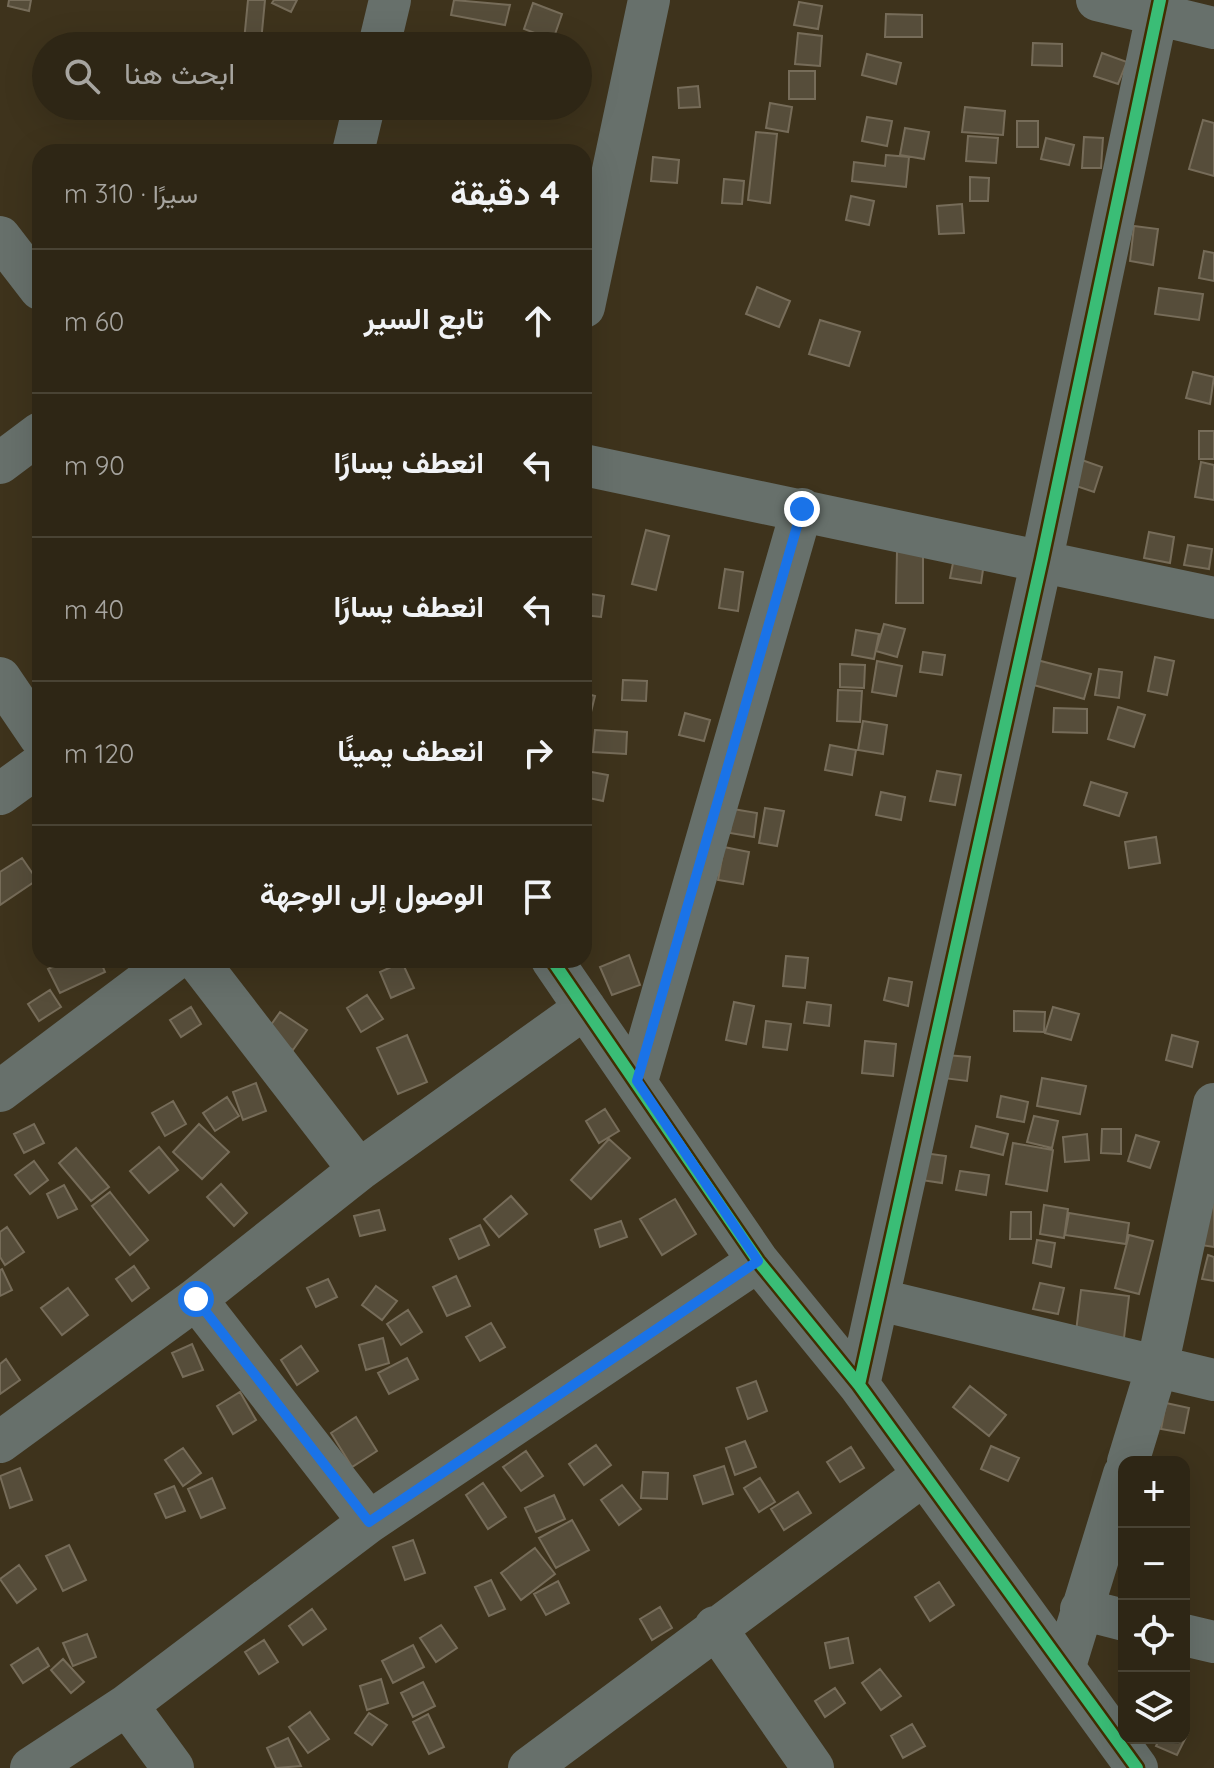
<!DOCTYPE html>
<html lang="ar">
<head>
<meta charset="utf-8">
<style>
  :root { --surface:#2e2615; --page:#362e1e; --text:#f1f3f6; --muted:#a7a5a0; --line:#494334 }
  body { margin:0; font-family:Quicksand,Vazirmatn,sans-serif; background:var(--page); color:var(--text); direction:rtl }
  .controls { position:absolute; right:24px; bottom:24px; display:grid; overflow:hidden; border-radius:16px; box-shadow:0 8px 32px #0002 }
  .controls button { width:72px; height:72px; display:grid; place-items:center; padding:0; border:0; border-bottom:2px solid var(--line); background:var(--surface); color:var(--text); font:40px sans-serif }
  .stop { position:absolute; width:24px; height:24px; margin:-18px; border:6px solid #1a73e8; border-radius:50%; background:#fff }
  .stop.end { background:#1a73e8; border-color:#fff; box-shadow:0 2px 8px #0008 }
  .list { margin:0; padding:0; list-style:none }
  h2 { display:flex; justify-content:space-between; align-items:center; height:104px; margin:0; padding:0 32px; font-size:34px }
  h2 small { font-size:26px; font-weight:400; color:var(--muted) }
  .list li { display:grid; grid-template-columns:52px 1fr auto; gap:24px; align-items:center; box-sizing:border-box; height:144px; padding:0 32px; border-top:2px solid var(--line) }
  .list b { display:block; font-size:30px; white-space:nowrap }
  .list em { font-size:26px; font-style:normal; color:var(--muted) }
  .icon { flex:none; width:44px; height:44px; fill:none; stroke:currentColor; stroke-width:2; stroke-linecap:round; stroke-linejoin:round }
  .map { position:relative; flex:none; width:1214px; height:1768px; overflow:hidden; direction:ltr }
  .search { position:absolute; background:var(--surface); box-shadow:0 8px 32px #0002; left:32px; top:32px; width:560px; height:88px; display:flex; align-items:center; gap:20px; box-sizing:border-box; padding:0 28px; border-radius:44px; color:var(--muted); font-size:30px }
  .panel { position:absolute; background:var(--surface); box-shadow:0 8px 32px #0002; left:32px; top:144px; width:560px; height:824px; border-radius:24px; direction:rtl }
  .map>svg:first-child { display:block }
  .building { fill:#564d3a; stroke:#766c59; stroke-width:2 }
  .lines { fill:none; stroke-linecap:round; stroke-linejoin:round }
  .minor { stroke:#67706b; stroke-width:42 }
  .cycleway-casing { stroke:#412e01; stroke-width:17 }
  .cycleway { stroke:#3abd76; stroke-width:12 }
  .route { stroke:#1a73e8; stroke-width:10 }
</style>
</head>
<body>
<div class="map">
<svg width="1214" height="1768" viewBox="0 0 1214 1768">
  <rect width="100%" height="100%" fill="#3e331c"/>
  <path class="building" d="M9,0H31L29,11L8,6Z
    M248,0H265L261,42L244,41Z
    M274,0H297L291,12L272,3Z
    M454,0L510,5L505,25L451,15Z
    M799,2L822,6L818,29L794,25Z
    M533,3L562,14L553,40L524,29Z
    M886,14L922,15V37H885Z
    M798,33L822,36L820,66L795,64Z
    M1033,43L1062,44V66L1032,65Z
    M1102,53L1127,62L1118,84L1094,76Z
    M867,54L901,63L896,84L862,75Z
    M789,71H815V99H789Z
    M698,86L700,107L679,108L678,88Z
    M770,103L792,107L788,132L766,128Z
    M965,107L1005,111L1003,135L962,132Z
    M867,117L892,121L887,146L862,141Z
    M1203,120L1214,123V176L1189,169Z
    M1017,121H1038V147H1017Z
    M905,128L929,132L924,159L900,155Z
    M756,132L777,134L770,203L748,200Z
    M968,136L998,138L996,163L966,161Z
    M1084,137L1103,138L1101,168H1082Z
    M1046,138L1074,145L1069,165L1041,159Z
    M886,155L909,157L906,187L852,181L854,162L885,166Z
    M653,157L679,160L677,183L651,181Z
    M970,177L989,178L988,201H970Z
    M724,179L744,181L742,204L722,203Z
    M851,196L874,201L869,225L846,220Z
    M962,204L964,233L939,234L937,206Z
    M1134,226L1158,229L1153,265L1130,261Z
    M1204,251L1214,253V281L1199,278Z
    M757,287L790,301L779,327L746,314Z
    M1159,288L1203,294L1199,320L1155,314Z
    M820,320L860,332L849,366L809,354Z
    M1193,372L1214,377L1210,404L1186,398Z
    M1199,431H1214V459H1199Z
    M1079,459L1102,467L1094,492L1070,484Z
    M1201,462L1214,465V500L1195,497Z
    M646,530L669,536L656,590L632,584Z
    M1149,532L1174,537L1170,563L1144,558Z
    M1188,545L1212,549L1209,569L1184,565Z
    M897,551H923V603H896Z
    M954,558L984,563L981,583L950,578Z
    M725,569L743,572L738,611L719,608Z
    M584,593L604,596L601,617L584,615Z
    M884,624L905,629L897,657L876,651Z
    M856,630L879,634L874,659L852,655Z
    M923,652L945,655L942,675L920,672Z
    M1155,657L1174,661L1167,695L1148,691Z
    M1037,660L1091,674L1084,699L1030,684Z
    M877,661L902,666L896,696L872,692Z
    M840,664L865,665L864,688L840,687Z
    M1099,669L1122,672L1119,698L1095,695Z
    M623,680L647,681L646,701L622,700Z
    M838,690L862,691L860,722L837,721Z
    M584,693L595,696L589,720L584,719Z
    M1118,707L1145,715L1134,747L1108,739Z
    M1054,708L1087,709V733L1053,732Z
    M685,713L710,720L704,741L679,735Z
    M863,721L887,725L883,754L858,750Z
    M595,730L627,732L626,754L593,752Z
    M830,745L856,750L852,775L825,770Z
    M586,771L608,775L603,801L584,797Z
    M937,771L961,775L955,805L930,801Z
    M1091,782L1127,793L1119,816L1084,805Z
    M881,792L905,797L901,820L876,815Z
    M765,808L784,811L777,846L759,843Z
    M733,809L757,813L754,837L730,833Z
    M1156,837L1160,863L1129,868L1125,842Z
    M724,847L749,852L743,884L718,880Z
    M22,858L37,880L0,905V872Z
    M629,955L640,985L612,995L600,967Z
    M786,956L808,958L805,988L783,986Z
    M67,960H100L105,972L60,993L48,969Z
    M402,962L414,988L391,998L380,972Z
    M889,978L912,982L908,1006L884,1000Z
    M50,990L61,1007L39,1021L28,1004Z
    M367,995L383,1019L361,1032L347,1008Z
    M734,1002L754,1006L746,1044L726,1040Z
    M807,1002L831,1005L829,1026L804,1023Z
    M191,1007L201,1024L181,1037L170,1020Z
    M1053,1007L1079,1014L1071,1040L1045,1033Z
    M1014,1011L1045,1012L1044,1032L1014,1031Z
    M280,1012L307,1030L293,1050L266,1032Z
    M766,1021L791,1024L787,1050L763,1047Z
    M407,1035L427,1082L398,1094L377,1048Z
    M1172,1035L1198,1042L1192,1067L1166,1060Z
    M865,1041L896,1044L893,1076L862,1073Z
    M945,1055L970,1057L967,1081L943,1078Z
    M1042,1078L1086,1086L1080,1114L1037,1106Z
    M256,1083L266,1111L243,1120L233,1092Z
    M1001,1096L1028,1102L1024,1122L997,1117Z
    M227,1097L239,1116L215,1131L203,1113Z
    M173,1101L186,1124L165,1136L152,1113Z
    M605,1109L619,1131L599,1143L586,1121Z
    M1034,1116L1058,1121L1052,1148L1027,1142Z
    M34,1124L44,1143L24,1153L14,1134Z
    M199,1124L229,1152L202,1179L173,1152Z
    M976,1126L1008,1134L1003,1155L971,1147Z
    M1102,1129H1121V1154L1101,1153Z
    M1087,1134L1089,1160L1065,1162L1063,1137Z
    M1136,1135L1159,1142L1150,1168L1128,1161Z
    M609,1139L630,1158L591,1199L571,1180Z
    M1013,1143L1053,1150L1047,1191L1006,1184Z
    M159,1147L178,1170L149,1193L130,1171Z
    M76,1148L109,1187L91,1201L59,1163Z
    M924,1153L946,1156L942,1183L921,1180Z
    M34,1161L48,1180L30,1194L15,1175Z
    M960,1171L989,1175L986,1195L956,1190Z
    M221,1184L247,1213L234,1226L207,1197Z
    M64,1185L77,1209L58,1218L47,1194Z
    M110,1192L148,1240L130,1255L92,1206Z
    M511,1196L527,1214L499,1237L484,1219Z
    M675,1199L696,1234L662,1255L640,1219Z
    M1202,1202L1214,1204V1247L1195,1244Z
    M1044,1205L1068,1209L1064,1238L1040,1234Z
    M379,1210L385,1230L360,1236L354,1216Z
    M1011,1212H1031V1239H1010Z
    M1069,1213L1129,1223L1126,1244L1065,1235Z
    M621,1221L627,1237L600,1247L595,1230Z
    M480,1225L489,1245L459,1259L450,1239Z
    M7,1227L24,1252L5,1265L0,1257V1232Z
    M1129,1235L1153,1241L1139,1294L1115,1288Z
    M1037,1240L1055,1243L1051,1267L1033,1263Z
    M1208,1255L1214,1257V1281L1202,1279Z
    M134,1266L149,1288L132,1301L116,1279Z
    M2,1269L12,1290L0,1296V1270Z
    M456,1276L470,1306L447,1316L433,1287Z
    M328,1279L337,1297L316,1307L307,1288Z
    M1040,1283L1064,1288L1058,1314L1033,1309Z
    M376,1286L397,1301L382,1320L362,1305Z
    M68,1288L88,1315L62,1335L41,1308Z
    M1081,1290L1129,1296L1124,1338L1076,1332Z
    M408,1310L422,1332L401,1345L387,1324Z
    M491,1323L505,1347L480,1361L466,1337Z
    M383,1338L389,1363L366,1370L359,1345Z
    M192,1344L203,1370L183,1377L172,1353Z
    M301,1346L318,1371L297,1385L281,1360Z
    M407,1358L418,1379L389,1394L378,1373Z
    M6,1359L20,1380L0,1394V1364Z
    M756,1381L767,1411L748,1419L737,1388Z
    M970,1386L1006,1415L989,1436L953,1407Z
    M240,1392L256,1420L233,1434L217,1406Z
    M1166,1403L1189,1408L1184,1433L1161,1429Z
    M356,1417L377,1451L352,1467L331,1433Z
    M745,1441L756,1467L735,1475L726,1448Z
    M596,1445L611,1465L584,1485L569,1464Z
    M991,1446L1019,1458L1008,1481L981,1469Z
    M851,1447L864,1468L840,1482L827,1462Z
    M183,1448L201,1473L183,1486L165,1460Z
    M526,1451L543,1476L521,1491L503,1467Z
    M724,1466L733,1494L703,1504L694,1476Z
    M20,1468L32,1500L10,1508L0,1476Z
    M643,1472L668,1473L667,1499L641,1498Z
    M212,1478L225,1508L201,1518L188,1489Z
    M760,1478L775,1502L759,1512L744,1488Z
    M483,1483L506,1517L488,1529L466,1495Z
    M622,1485L641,1509L619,1525L601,1500Z
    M174,1486L185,1511L166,1518L155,1494Z
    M798,1492L811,1513L784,1530L771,1509Z
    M554,1495L565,1519L536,1532L525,1508Z
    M572,1520L589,1550L556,1568L539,1538Z
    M413,1540L425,1573L405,1580L393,1547Z
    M69,1545L86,1580L63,1591L46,1556Z
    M535,1548L555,1574L521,1600L501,1573Z
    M19,1565L36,1589L17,1603L0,1579Z
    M491,1580L505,1609L489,1616L475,1587Z
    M558,1581L569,1603L546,1615L534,1594Z
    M939,1582L954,1605L930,1621L915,1597Z
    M660,1607L672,1628L652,1640L640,1619Z
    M312,1609L326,1629L303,1645L289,1626Z
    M441,1625L457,1648L436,1662L420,1638Z
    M87,1634L96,1657L73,1666L63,1643Z
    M848,1638L853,1663L830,1668L825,1643Z
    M264,1640L278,1662L259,1674L245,1652Z
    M413,1645L424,1667L393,1683L382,1661Z
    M38,1648L49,1666L23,1683L11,1665Z
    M63,1659L84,1682L71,1693L51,1670Z
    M880,1669L901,1696L881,1710L862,1683Z
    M381,1679L388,1703L367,1710L360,1686Z
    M423,1682L435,1706L413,1717L401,1693Z
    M835,1688L845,1703L825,1717L815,1701Z
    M310,1712L329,1739L308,1753L289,1727Z
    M369,1713L387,1725L372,1745L355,1733Z
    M428,1714L444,1747L429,1754L413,1722Z
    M912,1724L925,1746L903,1758L891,1736Z
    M1184,1731L1188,1733L1177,1755L1156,1746L1160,1738H1184Z
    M288,1738L301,1766L276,1768L267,1748Z"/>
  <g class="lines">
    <path class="minor" d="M1097,0L1214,28
      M379,46L390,0
      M353,152L364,106
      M0,237L40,289
      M584,307L649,0
      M0,463L40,433
      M584,465L1214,598
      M0,678L40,737
      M0,794L40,765
      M197,960L359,1170
      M552,960L758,1261L859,1385L1137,1768
      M637,1081L802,509
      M0,1091L174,960
      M196,1299L369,1522
      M880,1300L1214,1380
      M859,1385L1042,559L1160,0
      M0,1442L196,1299L359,1170L585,1008
      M1128,1462L1157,1367L1214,1104
      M1081,1609L1124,1620
      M715,1627L813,1768
      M1184,1635L1214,1642
      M1065,1666L1124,1474
      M127,1705L173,1768
      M31,1768L127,1705L369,1522L758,1261
      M529,1768L922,1476"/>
    <defs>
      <path id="cycleway" d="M552,960L758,1261L859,1385L1137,1768
        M859,1385L1042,559L1160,0"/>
    </defs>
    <use href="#cycleway" class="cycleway-casing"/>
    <use href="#cycleway" class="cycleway"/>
  </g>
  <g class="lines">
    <path class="route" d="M196,1299L369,1522L758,1261L637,1081L802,509"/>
  </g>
</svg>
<div class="controls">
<button>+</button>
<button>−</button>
<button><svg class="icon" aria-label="locate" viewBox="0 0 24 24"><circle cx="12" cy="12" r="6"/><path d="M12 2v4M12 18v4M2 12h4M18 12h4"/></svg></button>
<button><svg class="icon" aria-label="layers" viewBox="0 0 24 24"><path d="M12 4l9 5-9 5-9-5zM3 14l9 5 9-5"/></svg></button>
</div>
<div class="stop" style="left:196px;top:1299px"></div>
<div class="stop end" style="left:802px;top:509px"></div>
<div class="search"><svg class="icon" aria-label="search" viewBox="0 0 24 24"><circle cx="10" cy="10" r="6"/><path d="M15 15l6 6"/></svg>ابحث هنا</div>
<section class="panel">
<h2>4 دقيقة<small>سيرًا · 310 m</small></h2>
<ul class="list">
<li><svg class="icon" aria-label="ahead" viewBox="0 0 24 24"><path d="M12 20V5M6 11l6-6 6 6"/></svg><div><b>تابع السير</b></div><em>60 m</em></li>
<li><svg class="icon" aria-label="left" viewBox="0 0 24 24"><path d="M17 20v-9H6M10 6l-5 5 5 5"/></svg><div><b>انعطف يسارًا</b></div><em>90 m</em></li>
<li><svg class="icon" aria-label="left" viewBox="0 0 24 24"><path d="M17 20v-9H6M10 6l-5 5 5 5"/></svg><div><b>انعطف يسارًا</b></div><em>40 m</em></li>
<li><svg class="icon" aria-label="right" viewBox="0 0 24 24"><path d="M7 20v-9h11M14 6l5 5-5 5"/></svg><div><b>انعطف يمينًا</b></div><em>120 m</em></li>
<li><svg class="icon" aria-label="arrive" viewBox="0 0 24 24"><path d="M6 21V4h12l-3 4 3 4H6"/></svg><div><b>الوصول إلى الوجهة</b></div></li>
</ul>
</section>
</div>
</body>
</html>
